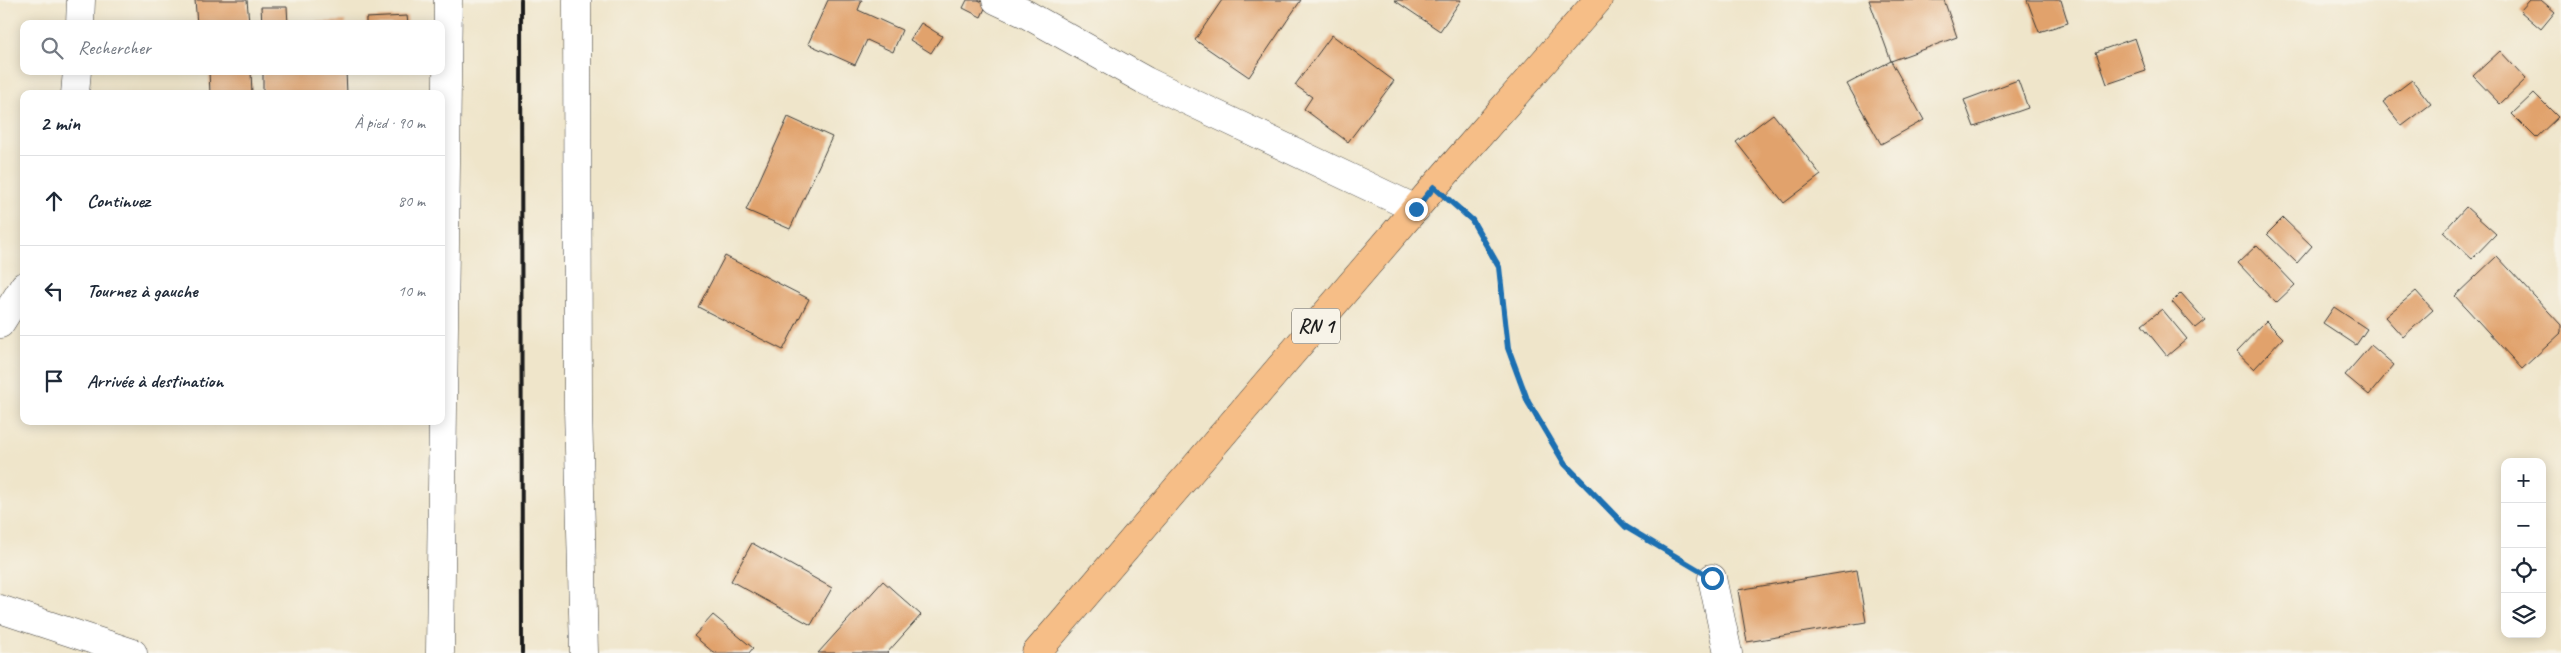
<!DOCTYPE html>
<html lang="fr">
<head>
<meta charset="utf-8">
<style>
  :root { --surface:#fff; --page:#f2f2f3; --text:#1f2937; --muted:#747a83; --line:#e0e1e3 }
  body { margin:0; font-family:Caveat,sans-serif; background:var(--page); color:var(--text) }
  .controls { position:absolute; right:15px; bottom:15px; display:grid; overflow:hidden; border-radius:10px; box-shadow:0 2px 12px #0003 }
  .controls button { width:45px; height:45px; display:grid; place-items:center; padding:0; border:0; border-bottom:1px solid var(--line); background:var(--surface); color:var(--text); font:25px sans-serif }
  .stop { position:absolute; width:15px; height:15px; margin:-11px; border:4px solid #1f6fb2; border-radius:50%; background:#fff }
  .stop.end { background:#1f6fb2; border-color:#fff; box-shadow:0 1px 5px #0008 }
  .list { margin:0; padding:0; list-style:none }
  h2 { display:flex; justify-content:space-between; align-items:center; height:65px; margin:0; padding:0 20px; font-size:21px }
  h2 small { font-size:16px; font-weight:400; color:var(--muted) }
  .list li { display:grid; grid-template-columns:32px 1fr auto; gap:15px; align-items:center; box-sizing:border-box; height:90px; padding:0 20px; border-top:1px solid var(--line) }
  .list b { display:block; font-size:19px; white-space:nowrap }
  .list em { font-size:16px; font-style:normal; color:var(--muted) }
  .icon { flex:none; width:28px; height:28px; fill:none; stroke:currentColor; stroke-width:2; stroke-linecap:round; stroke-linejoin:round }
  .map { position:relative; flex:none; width:2561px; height:653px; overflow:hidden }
  .search { position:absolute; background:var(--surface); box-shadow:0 2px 12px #0003; left:20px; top:20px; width:425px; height:55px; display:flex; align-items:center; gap:12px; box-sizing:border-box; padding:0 18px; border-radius:10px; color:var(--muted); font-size:19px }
  .panel { position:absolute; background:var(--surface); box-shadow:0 2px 12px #0003; left:20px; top:90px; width:425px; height:335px; border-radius:10px }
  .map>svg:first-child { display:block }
  .building { fill:#e1a26c }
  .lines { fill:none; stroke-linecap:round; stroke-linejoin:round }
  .street-casing { stroke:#3c3a36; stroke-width:29 }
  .primary-casing { stroke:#3c3a36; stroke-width:29 }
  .path { stroke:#3c3a36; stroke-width:3; stroke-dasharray:4 4; stroke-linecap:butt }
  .street { stroke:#fff; stroke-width:28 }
  .primary { stroke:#f6be87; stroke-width:28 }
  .rail { stroke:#1c1c1c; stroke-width:4 }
  .route { stroke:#1f6fb2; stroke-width:6 }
  .labels { text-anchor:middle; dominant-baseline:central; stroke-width:4.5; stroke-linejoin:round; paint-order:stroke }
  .shield { fill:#f7f3e8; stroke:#5e5c59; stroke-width:1 }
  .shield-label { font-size:20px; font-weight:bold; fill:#1c1c1c }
</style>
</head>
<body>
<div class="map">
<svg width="2561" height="653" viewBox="0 0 2561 653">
  <rect width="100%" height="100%" fill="#f7f3e8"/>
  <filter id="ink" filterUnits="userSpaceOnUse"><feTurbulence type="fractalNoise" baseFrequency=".02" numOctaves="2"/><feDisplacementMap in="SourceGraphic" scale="10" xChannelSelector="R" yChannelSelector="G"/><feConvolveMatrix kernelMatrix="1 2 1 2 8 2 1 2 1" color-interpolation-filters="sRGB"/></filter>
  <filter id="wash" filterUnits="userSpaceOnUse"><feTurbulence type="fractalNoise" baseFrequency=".0096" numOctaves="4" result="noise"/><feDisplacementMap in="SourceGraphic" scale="20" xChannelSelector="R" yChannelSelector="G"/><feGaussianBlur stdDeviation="1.12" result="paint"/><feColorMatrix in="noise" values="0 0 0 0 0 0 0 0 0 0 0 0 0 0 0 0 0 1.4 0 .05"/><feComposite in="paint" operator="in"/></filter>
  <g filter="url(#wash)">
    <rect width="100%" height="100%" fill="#efe5ca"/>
    <g id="blocks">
      <path class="building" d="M195,0H247L249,22L197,24Z
        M828,0H862L858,10L902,30L893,52L867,40L855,65L808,44Z
        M967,0H978L987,4L981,17L963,8Z
        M1222,0H1301L1249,77L1195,40Z
        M1394,0H1461L1440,31Z
        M1869,0H1944L1957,37L1891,61Z
        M2027,0H2061L2068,23L2039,32Z
        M2530,0H2541L2555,12L2541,29L2520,11Z
        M261,7H287L288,24H262Z
        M407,16L408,24H366V18Z
        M345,21L346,24H309V22Z
        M921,23L942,36L931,53L910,40Z
        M1332,35L1394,81L1348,142L1304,109L1312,97L1295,85Z
        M2135,38L2146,71L2107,84L2096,52Z
        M2500,51L2526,79L2500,104L2473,76Z
        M1891,61L1924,120L1881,144L1847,84Z
        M209,71H251L252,94H210Z
        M263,71H346L347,94H263Z
        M2018,80L2028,108L1974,127L1964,100Z
        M2412,80L2431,104L2402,126L2383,102Z
        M2534,93L2558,117L2536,138L2512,114Z
        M1773,114L1821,175L1784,203L1736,142Z
        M788,117L832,137L790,229L746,210Z
        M2466,207L2496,234L2472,259L2443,232Z
        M2283,218L2312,246L2297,263L2267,234Z
        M2257,245L2295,285L2276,303L2238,263Z
        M725,256L809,299L783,350L698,307Z
        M2497,256L2561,325V333L2522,369L2455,296Z
        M2416,291L2433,310L2403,337L2385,317Z
        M2181,293L2205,320L2195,328L2172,302Z
        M2334,307L2367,329L2356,345L2323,323Z
        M2162,309L2187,339L2167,356L2142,325Z
        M2266,321L2283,338L2254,369L2236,352Z
        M2371,345L2394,365L2369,395L2345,375Z
        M752,543L832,588L811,625L731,581Z
        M1857,570L1866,622L1747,642L1738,590Z
        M883,581L921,615L887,653H818Z
        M713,615L753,648L749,653H714L694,636Z"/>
    </g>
  </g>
  <g filter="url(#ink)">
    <use href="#blocks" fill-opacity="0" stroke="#3c3a36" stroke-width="1"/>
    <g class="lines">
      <defs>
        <path id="street" d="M577,0L578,408L584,653
          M996,0L1026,14L1146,81L1416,209
          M80,24L81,0
          M75,94L77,71
          M0,324L24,286
          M1712,578L1728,653
          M0,609L133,653
          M440,653L448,0"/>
        <path id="primary" d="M1036,653L1434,187L1598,0"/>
      </defs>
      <use href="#street" class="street-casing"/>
      <use href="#primary" class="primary-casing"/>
      <path class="path" d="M1460,209L1472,220L1499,267L1508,348L1528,402L1565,464L1626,527L1683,561"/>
      <use href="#street" class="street"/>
      <use href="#primary" class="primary"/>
      <path class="rail" d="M521,0L522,653"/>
    </g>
  </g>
  <g class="lines" filter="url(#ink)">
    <path class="route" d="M1416,209L1434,187L1472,220L1499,267L1508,348L1528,402L1565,464L1626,527L1712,578"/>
  </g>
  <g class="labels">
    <rect class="shield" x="1292" y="308.5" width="48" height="35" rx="4"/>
    <g class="shield-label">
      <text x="1316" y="326">RN 1</text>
    </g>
  </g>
</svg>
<div class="controls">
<button>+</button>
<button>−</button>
<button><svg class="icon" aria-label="locate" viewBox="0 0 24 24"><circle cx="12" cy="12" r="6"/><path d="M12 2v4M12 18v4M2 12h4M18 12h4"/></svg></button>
<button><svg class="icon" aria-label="layers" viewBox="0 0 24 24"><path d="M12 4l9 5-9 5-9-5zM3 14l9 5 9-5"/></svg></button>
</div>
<div class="stop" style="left:1712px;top:578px"></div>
<div class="stop end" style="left:1416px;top:209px"></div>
<div class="search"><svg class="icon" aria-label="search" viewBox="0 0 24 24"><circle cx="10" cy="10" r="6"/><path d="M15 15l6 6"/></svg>Rechercher</div>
<section class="panel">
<h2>2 min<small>À pied · 90 m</small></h2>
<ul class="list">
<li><svg class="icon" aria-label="ahead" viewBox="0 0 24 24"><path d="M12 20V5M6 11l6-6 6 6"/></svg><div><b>Continuez</b></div><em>80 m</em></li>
<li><svg class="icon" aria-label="left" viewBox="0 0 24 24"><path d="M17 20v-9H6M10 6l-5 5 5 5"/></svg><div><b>Tournez à gauche</b></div><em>10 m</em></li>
<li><svg class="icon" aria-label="arrive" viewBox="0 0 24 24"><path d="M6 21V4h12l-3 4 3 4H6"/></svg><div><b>Arrivée à destination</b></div></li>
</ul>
</section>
</div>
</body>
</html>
